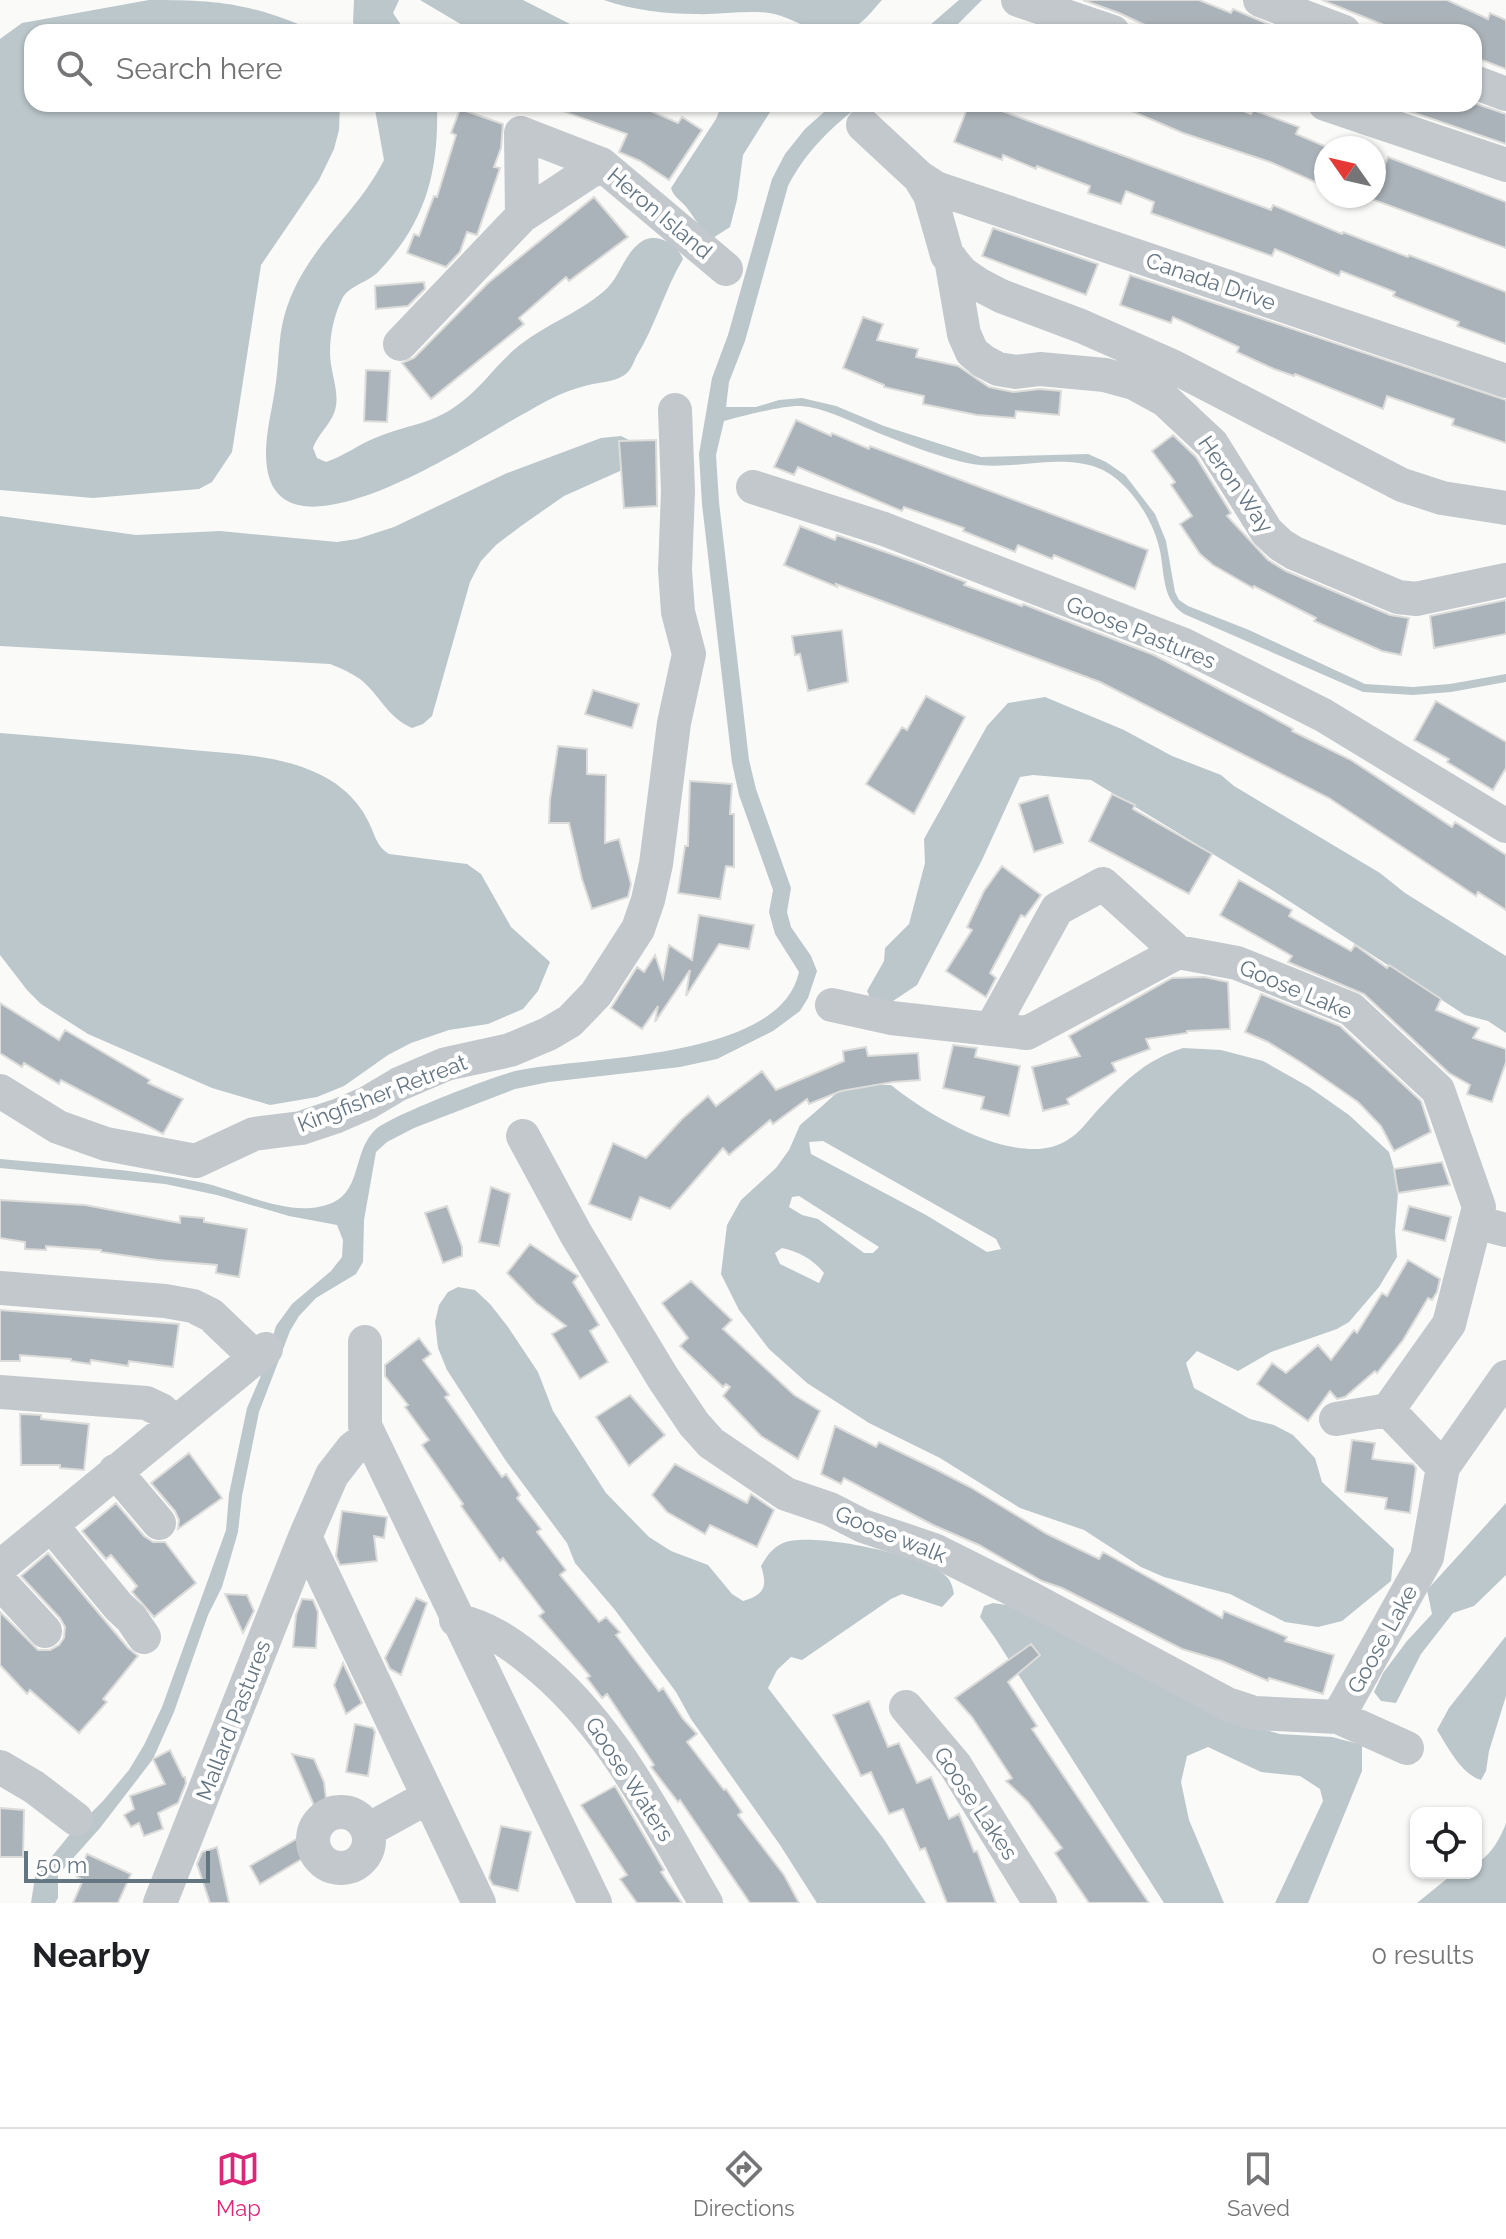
<!DOCTYPE html>
<html lang="en">
<head>
<meta charset="utf-8">
<style>
  :root { --surface:#fff; --page:#f6f6f6; --text:#202124; --muted:#757577; --line:#e0e0e0; --accent:#db2777 }
  body { margin:0; font-family:Raleway,sans-serif; background:var(--page); color:var(--text) }
  .controls { position:absolute; right:24px; bottom:24px; display:grid; overflow:hidden; border-radius:16px; box-shadow:0 2px 6px #0004 }
  .controls button { width:72px; height:72px; display:grid; place-items:center; padding:0; border:0; border-bottom:2px solid var(--line); background:var(--surface); color:var(--text); font:40px sans-serif }
  .compass { position:absolute; left:1314px; top:136px; width:72px; height:72px; border-radius:50%; background:var(--surface); box-shadow:0 2px 6px #0004; rotate:304deg }
  .scale { position:absolute; left:24px; bottom:20px; width:186px; box-sizing:border-box; padding-left:8px; border:4px solid #657683; border-top:0; font-size:22px; line-height:28px; white-space:nowrap; color:#657683; -webkit-text-stroke:6px #fff; paint-order:stroke }
  .list { margin:0; padding:0; list-style:none }
  h2 { display:flex; justify-content:space-between; align-items:center; height:104px; margin:0; padding:0 32px; font-size:34px }
  h2 small { font-size:26px; font-weight:400; color:var(--muted) }
  .icon { flex:none; width:44px; height:44px; fill:none; stroke:currentColor; stroke-width:2; stroke-linecap:round; stroke-linejoin:round }
  .map { position:relative; flex:none; width:1506px; height:1903px; overflow:hidden }
  .search { position:absolute; background:var(--surface); box-shadow:0 2px 6px #0004; left:24px; right:24px; top:24px; height:88px; display:flex; align-items:center; gap:20px; box-sizing:border-box; padding:0 28px; border-radius:24px; color:var(--muted); font-size:30px }
  .sheet { height:224px; background:var(--surface) }
  nav { display:flex; justify-content:space-around; align-items:center; box-sizing:border-box; height:112px; border-top:2px solid var(--line); background:var(--surface); font-size:22px; color:var(--muted) }
  nav a { display:grid; justify-items:center; gap:4px }
  nav .on { color:var(--accent) }
  .map>svg:first-child { display:block }
  .water { fill:#bbc7cb; fill-rule:evenodd }
  .building { fill:#aab3b9; stroke:#dcdcda; stroke-width:2 }
  .lines { fill:none; stroke-linecap:round; stroke-linejoin:round }
  .minor { stroke:#c3c8cc; stroke-width:34 }
  .labels { text-anchor:middle; dominant-baseline:central; stroke-width:8; stroke-linejoin:round; paint-order:stroke }
  .street-label { font-size:22px; fill:#657683; stroke:#fff }
</style>
</head>
<body>
<div class="map">
<svg width="1506" height="1903" viewBox="0 0 1506 1903">
  <rect width="100%" height="100%" fill="#fafaf8"/>
  <path class="water" d="M149,0C213,0 245,2 305,27L310,32H32V104H340L339,130L334,149L319,180L261,265L232,452L212,482L199,489L93,498L0,490V39L22,23Z
    M354,0H399L393,13L403,28L412,32H357L353,22Z
    M420,0H523L570,24L597,32H474Z
    M604,0H882C871,12 861,27 845,31C818,39 795,17 769,13C745,10 719,15 695,14C666,14 632,10 604,0Z
    M959,0H982L950,32H922Z
    M374,104H437C439,171 426,222 379,271C368,283 349,285 342,299C332,319 327,348 332,370C334,382 338,393 336,406C333,423 319,432 313,448L317,458L326,462C344,456 358,445 375,438C410,423 432,426 464,400C485,383 500,360 521,344C547,324 578,313 603,292C620,279 624,251 644,240C659,233 678,245 683,259C664,291 656,325 636,357C634,362 631,369 627,373C618,381 604,382 593,384C557,392 542,404 511,421C471,444 288,564 268,473C262,446 271,416 275,389C279,366 278,339 284,317C303,248 355,218 384,160Z
    M718,104H775L743,155L737,200L730,227L713,238C698,226 698,223 687,208C681,200 674,198 671,188L716,119L720,109Z
    M833,104H861C831,128 806,151 788,186L745,341L729,382L726,407H756L779,400L802,398L836,406L884,426L981,457L1088,454L1106,462L1125,475L1155,514L1166,541L1175,592L1179,600L1188,606L1249,630L1365,684L1413,687L1450,684L1506,674V682L1451,692L1413,695L1363,692L1184,614C1159,597 1166,569 1158,543C1152,521 1137,497 1120,482C1082,446 1026,470 980,465C949,462 893,439 864,427C844,418 823,408 801,406C784,405 742,416 724,421L716,455L719,502L749,760L756,789L791,888L787,912L791,927L811,956L817,971L808,998L800,1011L773,1031L717,1059L680,1067L549,1082L515,1089L414,1128L387,1142L376,1152L364,1220L363,1262L356,1274L316,1298L299,1316L290,1331L259,1412L242,1496L238,1532L222,1587L208,1615L174,1712L153,1759L100,1828L58,1875V1898L55,1903H31L35,1877L71,1833L103,1801L129,1770L144,1745L162,1707L226,1530L229,1494L247,1408L260,1378L276,1326L292,1304L331,1271L342,1257L343,1240L337,1225L289,1216L217,1195L165,1184L0,1168V1159C66,1165 134,1169 199,1182C235,1189 274,1211 311,1208C367,1203 348,1157 375,1130C389,1116 492,1077 515,1071C584,1056 780,1061 799,972L775,934L769,912L773,890L739,795L732,763L702,504L699,454L712,378L728,335L772,179L785,154L805,129Z
    M621,436L631,441V458L620,471L564,496L521,526L496,545L481,561L470,582L432,716L423,724L412,728C387,717 380,695 360,679C351,673 341,668 330,664L0,646V516L136,535L220,531L337,542L357,539L394,527L507,473L601,438Z
    M1045,697L1124,730L1172,756L1221,775L1234,786L1380,873L1405,893L1506,956V1033L1488,1021L1465,1015L1272,890L1091,780L1033,775L1020,777L982,860L917,985L884,1007L872,1002L867,991L884,961L885,948L909,924L925,863L924,839L987,726L1008,703Z
    M0,733C61,738 121,743 182,749C231,754 287,754 330,780C345,789 359,803 367,819C375,833 375,845 389,854L467,864L481,874L511,927L550,962L538,991L523,1009L488,1024L449,1030L411,1043L388,1055L344,1086L317,1097L270,1105L212,1088L88,1034L41,1004L27,990L0,955Z
    M1183,1048L1221,1050L1263,1061L1309,1087L1349,1115L1389,1152L1394,1169L1398,1193L1395,1231L1397,1257L1379,1287L1349,1322L1337,1329L1271,1352L1238,1371L1197,1351L1186,1363L1194,1388L1250,1419L1274,1425L1293,1435L1315,1458L1322,1482L1394,1549L1391,1581L1342,1621L1318,1627L1285,1622L1230,1594L1164,1577L1141,1567L1084,1530L1020,1508L940,1458L869,1423L807,1383L769,1349L739,1310L721,1274L727,1225L741,1200L776,1168L789,1150L800,1125L821,1107L841,1089L860,1085H891C929,1116 1022,1172 1069,1139C1079,1133 1087,1122 1095,1113C1123,1083 1143,1061 1183,1048ZM823,1141L996,1239L1001,1249L987,1252L926,1215L811,1154L809,1142ZM799,1196L879,1247L873,1253H864L818,1219L802,1215L789,1207L792,1197ZM782,1248C799,1252 813,1259 824,1273L819,1283L780,1264L775,1253Z
    M458,1287L475,1290L490,1304L508,1327L538,1372L553,1411L606,1493L649,1537L671,1551L708,1565L732,1594L743,1601C764,1595 768,1587 761,1566C767,1556 772,1548 783,1543C811,1531 925,1555 947,1577C951,1581 953,1588 954,1594L942,1607L902,1594L891,1599L802,1660L791,1657L777,1670L768,1688L883,1838L926,1903H817L780,1845L691,1719L676,1692L615,1610L575,1563L567,1543L506,1461L447,1370L438,1348L435,1322L439,1305L448,1292Z
    M1506,1503V1575L1474,1606L1453,1613L1421,1654L1396,1703L1381,1701L1374,1692L1383,1673L1407,1641L1432,1614L1427,1590Z
    M993,1603L1007,1605L1244,1724L1280,1734L1332,1737L1362,1745V1771L1308,1903H1275L1323,1801L1320,1789L1300,1776L1261,1772L1208,1747L1187,1756L1181,1782L1189,1820L1224,1903H1164L995,1638L980,1617L984,1606Z
    M1506,1636V1696L1489,1751L1486,1771L1481,1780C1461,1774 1448,1747 1437,1730L1449,1708Z
    M1506,1823V1903H1417L1454,1873H1476V1863C1491,1856 1501,1837 1506,1823Z"/>
  <path class="building" d="M1083,0H1199L1231,13L1233,9L1287,32H1160L1119,13Z
    M1322,0H1447L1488,19L1490,13L1506,20V69L1474,57V32H1401Z
    M552,104H635L678,123L682,117L702,130L669,180L640,161L619,152L627,134L551,107Z
    M969,104H983L1271,210L1273,205L1342,234L1343,232L1408,257L1409,255L1506,292V344L1457,326L1459,322L1393,296L1395,292L1341,271L1339,276L1275,249L1272,256L1151,213L1154,202L1126,191L1121,204L1088,193L1090,186L1037,166L1036,169L1003,155L1002,160L954,142Z
    M1115,104H1226L1251,114L1253,110L1299,127L1296,134L1329,148H1326V157L1315,182L1270,162L1183,133Z
    M1388,104L1474,103L1506,114V144Z
    M460,109L503,124L501,148L494,167L500,168L477,235L467,232L460,252L446,267L407,253L414,234L419,236L434,196L437,197L456,135L451,133Z
    M1388,157L1506,202V248L1371,199Z
    M594,197L628,237L569,281L566,277L519,318L524,324L431,399L402,363L414,358L488,283Z
    M993,228L1098,264L1086,295L982,256Z
    M1130,275L1506,400V443L1452,425L1454,419L1387,396L1383,409L1295,374L1294,376L1274,369L1237,352L1239,347L1173,317L1171,323L1120,305Z
    M424,282L425,289L408,306L376,309L375,286Z
    M863,317L883,324L877,340L918,349L916,357L958,366L989,387L1013,392L1040,389L1061,391L1059,415L1016,411L1015,418L977,415L923,404L924,396L884,387V385L843,368Z
    M366,370L390,371L387,422L364,421Z
    M796,420L831,436L832,433L869,449L870,446L1148,550L1135,589L1054,555L1052,559L1018,545L1015,552L963,531L964,528L904,507L902,511L798,467L794,475L774,467Z
    M1173,435L1196,457L1231,513L1227,516L1268,560L1286,571L1390,615L1409,618L1401,655L1382,651L1314,621L1316,618L1254,586L1253,588L1213,565L1200,554L1180,524L1192,516L1171,485L1175,482L1152,451Z
    M656,440L657,506L624,508L619,441Z
    M800,526L835,540L837,535L914,562L966,582L964,585L1022,606L1023,604L1154,655L1259,710L1293,729L1292,731L1351,760L1452,827L1455,822L1506,855V910L1478,892L1476,896L1329,798L1100,682L836,584L837,587L784,565Z
    M1506,600V634L1434,648L1430,616Z
    M842,630L848,682L808,691L800,654L795,655L792,636Z
    M593,690L639,704L632,728L585,714Z
    M926,696L965,717L914,814L866,784L902,727L907,730Z
    M1436,701L1506,742V768L1493,790L1447,762L1449,759L1414,740Z
    M558,746L587,749V774L606,775L605,843L619,839L631,884L628,897L592,909L582,879L569,823H549L550,799Z
    M690,781L732,784L730,814H734V867L726,866L720,899L678,893L685,846H688Z
    M1112,794L1135,805L1133,809L1212,854L1189,894L1089,841Z
    M1048,795L1063,843L1034,852L1019,804Z
    M1002,866L1041,895L1025,917L1021,915L990,973L996,978L986,997L946,971L972,930L967,927L984,891Z
    M1239,880L1292,910L1289,916L1351,951L1355,945L1387,968L1389,965L1441,999L1436,1010L1479,1028L1473,1038L1506,1049V1062L1492,1102L1467,1094L1470,1085L1449,1073L1364,994L1288,962L1292,956L1220,915Z
    M699,915L754,925L749,949L719,944L686,996L690,970L655,1022L658,1006L642,1029L611,1008L637,967L644,972L655,955L663,978L669,945L692,960Z
    M1204,977L1228,982L1230,1029L1187,1031V1033L1146,1039L1150,1049L1112,1063L1116,1071L1067,1099L1069,1104L1043,1111L1032,1067L1080,1056L1069,1036L1172,978Z
    M1261,994L1340,1026L1421,1101L1431,1132L1394,1151L1381,1126L1358,1102L1302,1063L1268,1042L1245,1032Z
    M0,1003L59,1040L65,1030L150,1080L148,1083L183,1099L163,1134L61,1080L59,1084L24,1063L22,1067L0,1053Z
    M953,1045L977,1048L975,1057L1020,1066L1009,1116L981,1109L984,1097L943,1088Z
    M866,1047L868,1056L918,1053L920,1080L893,1082L841,1091L809,1104L807,1099L773,1124L770,1120L729,1155L723,1148L670,1209L640,1197L631,1220L589,1204L613,1143L646,1158L682,1119L708,1096L716,1106L762,1071L776,1090L844,1061L843,1051Z
    M1442,1162L1450,1185L1398,1193L1394,1169Z
    M491,1187L510,1194L499,1246L479,1242Z
    M0,1200L85,1205L180,1223V1216L204,1218V1222L247,1229L239,1277L216,1273L217,1265L158,1260L101,1252V1250L46,1246V1250L25,1249V1242L0,1238Z
    M447,1206L462,1247V1256L443,1263L425,1213Z
    M1409,1206L1451,1217L1445,1241L1403,1230Z
    M530,1244L578,1276L573,1282L599,1325L590,1331L608,1362L580,1379L552,1334L566,1326L536,1303L507,1273Z
    M1408,1260L1440,1279L1437,1292L1432,1300L1428,1298L1403,1340L1377,1373L1375,1371L1345,1397L1337,1399L1330,1391L1308,1421L1257,1384L1272,1363L1286,1373L1318,1345L1331,1360L1354,1330L1357,1333L1382,1293L1387,1296Z
    M691,1281L732,1320L723,1329L794,1395L820,1411L798,1459L761,1436L723,1396L730,1387L726,1384L723,1387L680,1346L688,1338L662,1303Z
    M0,1310L179,1324L173,1367L129,1361L128,1366L91,1360L90,1364L71,1361V1359L20,1355V1361H0Z
    M419,1338L431,1354L423,1360L449,1395L445,1397L502,1477L506,1474L520,1495L517,1498L541,1529L537,1532L566,1570L560,1575L599,1622L606,1617L620,1632L616,1635L659,1691L663,1688L683,1719L697,1734L687,1742L724,1790L726,1789L742,1812L738,1815L784,1875L799,1903H750L680,1800L678,1802L651,1767L654,1765L607,1694L602,1698L587,1678L590,1676L539,1616L544,1612L503,1558L500,1561L461,1506L463,1504L422,1445L429,1440L405,1407L408,1405L385,1376V1365Z
    M630,1395L665,1435L629,1466L596,1417Z
    M20,1414L41,1415V1419L89,1424L84,1470L60,1468V1465H21Z
    M835,1426L876,1447L879,1442L933,1468L970,1487L1047,1534L1099,1559L1103,1552L1222,1618L1224,1611L1287,1637L1285,1641L1334,1655L1323,1694L1269,1678L1268,1681L1222,1661L1182,1649L1062,1588L1042,1581L979,1545L933,1525L844,1478L841,1484L821,1474Z
    M1352,1440L1375,1443L1372,1459L1413,1464L1416,1468L1410,1513L1385,1509L1387,1498L1345,1492Z
    M189,1453L222,1498L178,1529L179,1520L175,1511L151,1483Z
    M675,1464L747,1503L751,1494L774,1510L757,1547L710,1525L705,1534L667,1512L652,1495Z
    M116,1503L144,1536L153,1542H165L196,1583L154,1617L132,1592L137,1586L111,1555L106,1559L82,1531Z
    M342,1511L387,1517L384,1538L374,1536L377,1561L340,1565L336,1556Z
    M48,1553L128,1648L138,1656L103,1699L107,1702L79,1733L30,1690L27,1694L0,1665V1612L38,1650H50L59,1645L64,1638L65,1627L60,1618L21,1576Z
    M225,1594L247,1595L254,1611L243,1633Z
    M416,1598L427,1603L401,1675L390,1669L385,1658Z
    M302,1599L313,1600L318,1612L316,1648L293,1647L296,1615Z
    M1031,1644L1040,1655L1008,1682L1037,1726L1032,1729L1149,1903H1089L1055,1853L1062,1848L1028,1802L1006,1781L1012,1778L972,1717L955,1698Z
    M343,1663L362,1703L346,1714L334,1685Z
    M869,1701L888,1747L899,1743L917,1783L931,1777L949,1819L959,1814L974,1852L977,1851L996,1903H947L925,1848L920,1850L903,1809L889,1814L871,1772L861,1776L833,1715Z
    M355,1724L373,1728L375,1732L368,1776L346,1772Z
    M170,1750L183,1777H185L186,1783L178,1803L158,1813L163,1829L144,1836L139,1823L131,1827L124,1815L134,1809L130,1796L165,1784L153,1759Z
    M292,1754L314,1759L324,1782L330,1830L325,1831Z
    M615,1786L664,1870L661,1872L682,1903H637L620,1879L627,1875L581,1805Z
    M0,1808L24,1810L23,1857H0Z
    M501,1826L531,1832L518,1891L493,1885L489,1878Z
    M300,1837L315,1851L260,1884L250,1866Z
    M217,1847L229,1903H210L197,1864L202,1852Z
    M87,1854L131,1874L118,1903H73L83,1880L77,1877Z"/>
  <g class="lines">
    <path class="minor" d="M1018,0L1113,32
      M1260,0L1344,32
      M1474,82L1506,94
      M1325,104L1506,165
      M863,125L919,177L930,195L947,255L962,273L978,284L1001,296L1081,326L1172,366L1402,485L1442,498L1506,508
      M919,177L936,188L1506,381
      M522,216L601,164
      M951,259L964,334L972,352L983,361L998,369L1016,372L1040,369L1105,375L1134,383L1165,400L1212,444L1267,532L1281,545L1294,553L1398,597L1416,599L1506,580
      M400,344L522,216L521,133L601,164L726,269
      M753,487L884,529L1182,644L1323,715L1506,826
      M832,1005L891,1018L1027,1033L1178,952L1237,963L1351,1009L1438,1090L1479,1207L1449,1324L1388,1410L1336,1419
      M991,1029L1057,909L1103,884L1178,952
      M0,1091L58,1127L106,1144L196,1161L254,1134L301,1128L337,1116L367,1103L399,1084L446,1064L510,1050L548,1034L570,1021L596,994L638,929L648,900L656,864L674,723L689,654L678,612L675,570L678,491L675,410
      M523,1136L576,1234L663,1378L694,1424L711,1443L786,1494L830,1509L863,1526L934,1550L1030,1598L1227,1704L1254,1713L1338,1717L1407,1748
      M1475,1222L1506,1230
      M0,1288L165,1301L193,1306L211,1315L256,1358
      M365,1342V1426L595,1903
      M0,1392L146,1403L161,1410L175,1423
      M1443,1467L1506,1377
      M115,1471L159,1523
      M51,1525L119,1607L131,1618L144,1637
      M305,1537L479,1903
      M0,1567L266,1349
      M0,1582L45,1631
      M456,1620C486,1627 508,1641 531,1660C612,1724 655,1816 706,1903
      M906,1707L955,1765L1040,1903
      M1338,1717L1427,1557L1443,1467L1388,1410
      M0,1767L34,1787L76,1819
      M313 1840a28 28 0 1 1 56 0a28 28 0 1 1-56 0Z
      M368,1830L428,1797
      M160,1903L305,1537L332,1475L353,1448L369,1436"/>
  </g>
  <g class="labels">
    <g class="street-label">
      <text transform="translate(660 213) rotate(40)">Heron Island</text>
      <text transform="translate(1211 281) rotate(19)">Canada Drive</text>
      <text transform="translate(1236 484) rotate(55)">Heron Way</text>
      <text transform="translate(1141 632) rotate(22)">Goose Pastures</text>
      <text transform="translate(1296 989) rotate(23)">Goose Lake</text>
      <text transform="translate(382 1093) rotate(-21)">Kingfisher Retreat</text>
      <text transform="translate(891 1534) rotate(22)">Goose walk</text>
      <text transform="translate(1382 1639) rotate(-61)">Goose Lake</text>
      <text transform="translate(233 1720) rotate(-69)">Mallard Pastures</text>
      <text transform="translate(630 1779) rotate(57)">Goose Waters</text>
      <text transform="translate(976 1803) rotate(56)">Goose Lakes</text>
    </g>
  </g>
</svg>
<div class="controls">
<button><svg class="icon" aria-label="locate" viewBox="0 0 24 24"><circle cx="12" cy="12" r="6"/><path d="M12 2v4M12 18v4M2 12h4M18 12h4"/></svg></button>
</div>
<svg class="compass" viewBox="-18 -18 36 36"><path d="M0-13l5 13h-10z" fill="#e53935"/><path d="M0 13l5-13h-10z" fill="#757577"/></svg>
<div class="scale">50 m</div>
<div class="search"><svg class="icon" aria-label="search" viewBox="0 0 24 24"><circle cx="10" cy="10" r="6"/><path d="M15 15l6 6"/></svg>Search here</div>
</div>
<section class="sheet">
<h2>Nearby<small>0 results</small></h2>
<ul class="list">
</ul>
</section>
<nav>
<a class="on"><svg class="icon" aria-label="map" viewBox="0 0 24 24"><path d="M3 6l6-2 6 2 6-2v14l-6 2-6-2-6 2zM9 4v14M15 6v14"/></svg>Map</a>
<a><svg class="icon" aria-label="directions" viewBox="0 0 24 24"><path d="M12 3l9 9-9 9-9-9zM9 14v-3h6M13 9l2 2-2 2"/></svg>Directions</a>
<a><svg class="icon" aria-label="saved" viewBox="0 0 24 24"><path d="M7 4h10v16l-5-4-5 4z"/></svg>Saved</a>
</nav>
</body>
</html>
